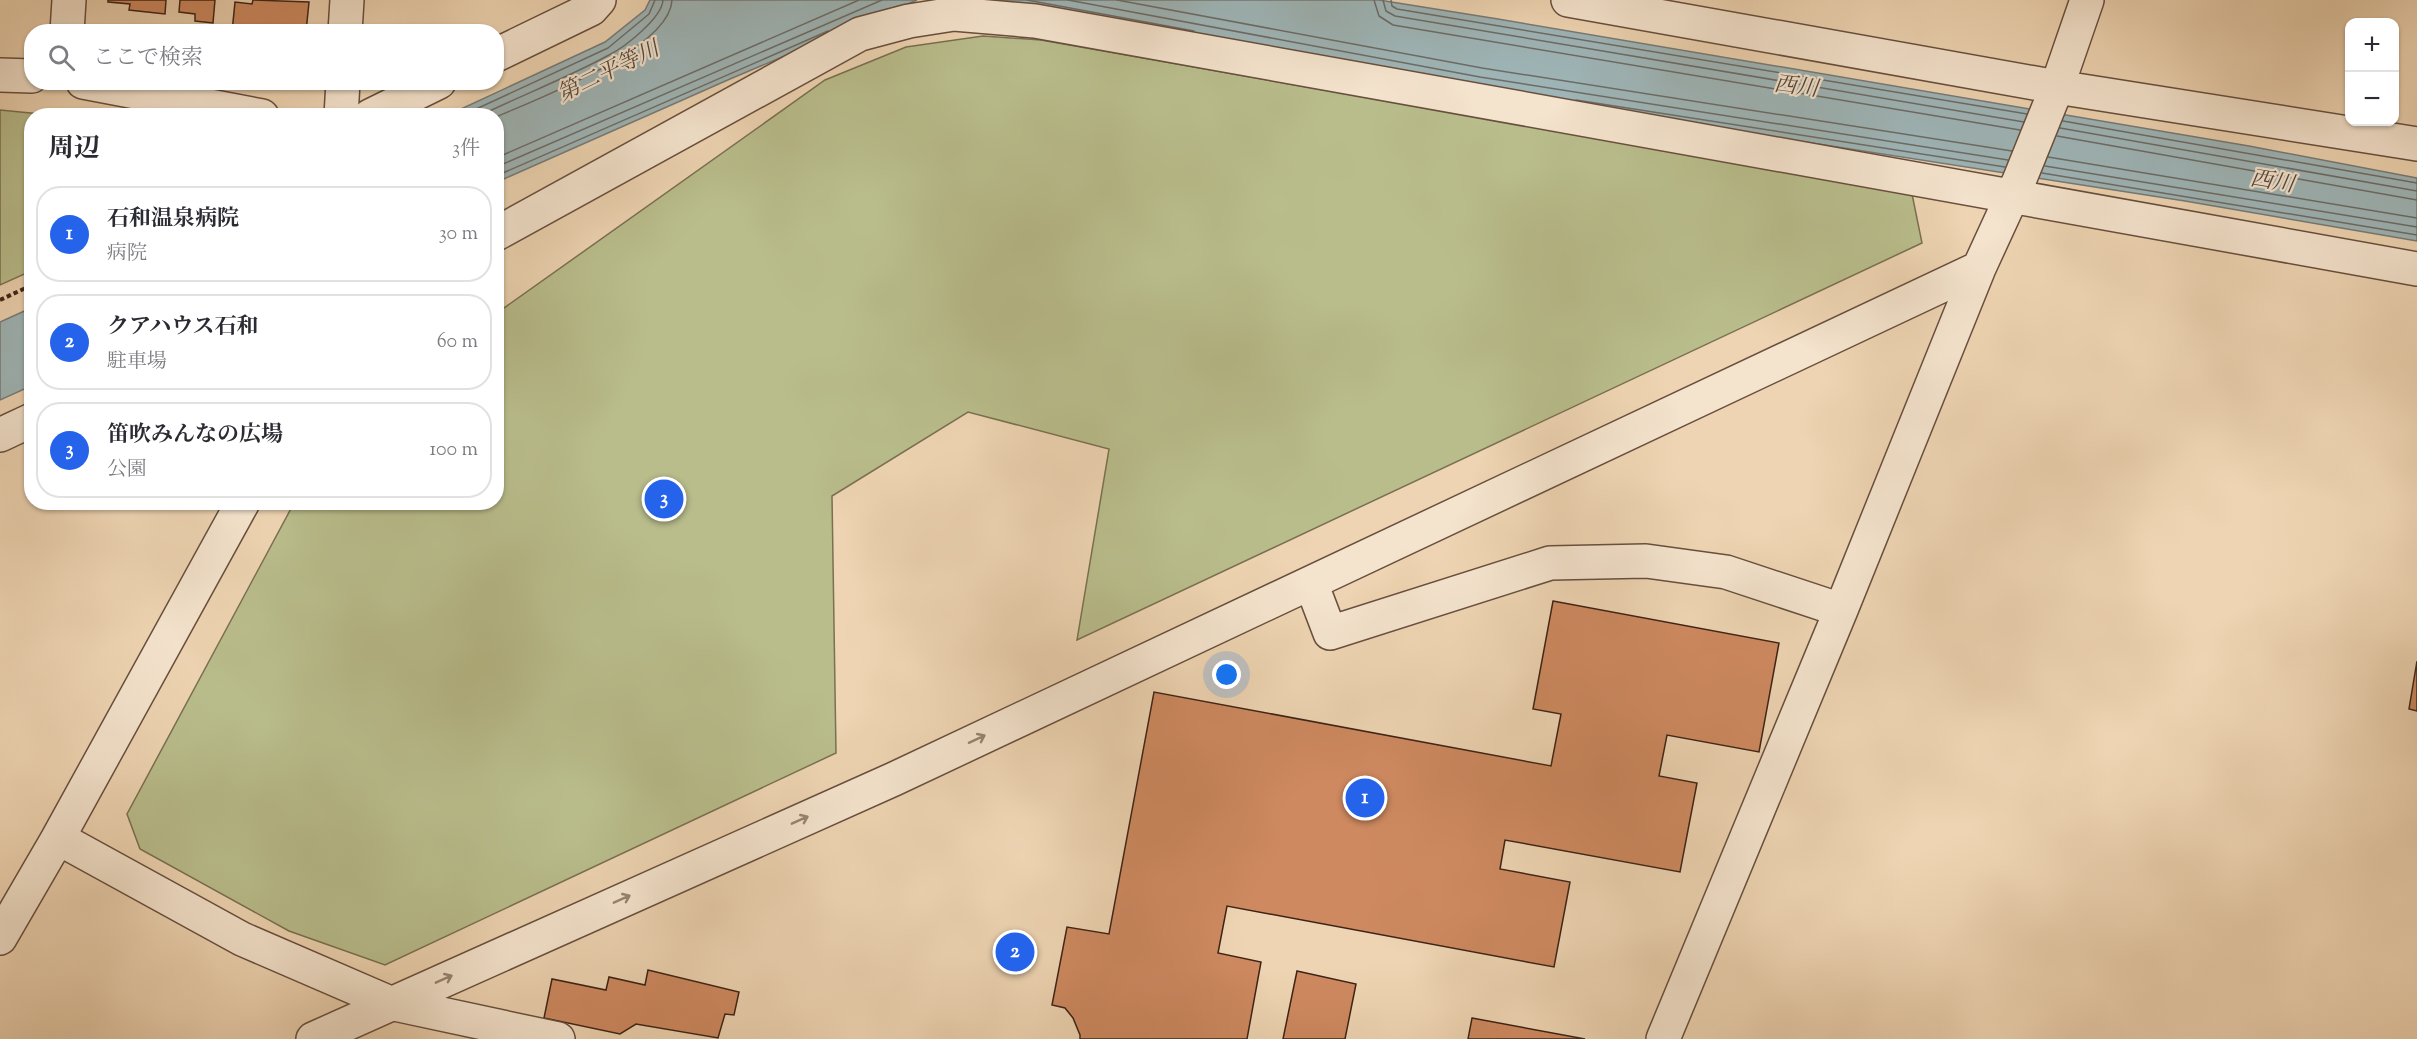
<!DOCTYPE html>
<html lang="ja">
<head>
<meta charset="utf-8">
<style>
  :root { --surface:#fff; --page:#f7f7f7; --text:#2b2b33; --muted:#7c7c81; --line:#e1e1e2; --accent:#2563eb }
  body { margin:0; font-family:"Sorts Mill Goudy","Noto Serif JP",serif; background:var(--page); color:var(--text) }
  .controls { position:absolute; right:18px; top:18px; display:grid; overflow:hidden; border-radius:12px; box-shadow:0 2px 4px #0004 }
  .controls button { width:54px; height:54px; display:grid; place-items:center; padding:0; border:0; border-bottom:2px solid var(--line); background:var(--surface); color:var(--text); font:30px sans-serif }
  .you { position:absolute; left:1227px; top:675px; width:21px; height:21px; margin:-15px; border:4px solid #fff; border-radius:50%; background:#1a73e8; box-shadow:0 0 0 9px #1a73e833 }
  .badge { display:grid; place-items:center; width:39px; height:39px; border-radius:50%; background:var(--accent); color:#fff; font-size:20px; font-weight:700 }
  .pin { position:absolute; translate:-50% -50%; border:3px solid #fff; box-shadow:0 2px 6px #0006 }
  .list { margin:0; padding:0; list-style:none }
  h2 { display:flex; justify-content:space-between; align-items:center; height:78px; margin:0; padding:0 24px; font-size:26px }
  h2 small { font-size:20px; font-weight:400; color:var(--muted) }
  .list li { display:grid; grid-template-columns:39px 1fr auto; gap:18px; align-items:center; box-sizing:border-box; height:96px; margin:0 12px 12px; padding:0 12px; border:2px solid var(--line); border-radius:24px }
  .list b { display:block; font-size:22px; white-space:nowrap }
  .list p { margin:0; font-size:20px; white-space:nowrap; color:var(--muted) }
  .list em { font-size:20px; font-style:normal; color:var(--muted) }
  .icon { flex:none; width:33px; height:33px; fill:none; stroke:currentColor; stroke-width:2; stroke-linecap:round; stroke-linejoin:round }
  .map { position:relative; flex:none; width:2417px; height:1039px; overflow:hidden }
  .search { position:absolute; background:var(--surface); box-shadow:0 2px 4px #0004; left:24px; top:24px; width:480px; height:66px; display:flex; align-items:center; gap:15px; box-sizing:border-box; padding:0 21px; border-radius:24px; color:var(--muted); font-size:22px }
  .panel { position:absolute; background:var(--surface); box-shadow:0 2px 4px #0004; left:24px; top:108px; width:480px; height:402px; border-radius:24px }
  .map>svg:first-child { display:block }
  .green { fill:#b9bd8c; stroke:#7a7052; stroke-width:1.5 }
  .water { fill:#9eb5b7; stroke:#777b77; stroke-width:1.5 }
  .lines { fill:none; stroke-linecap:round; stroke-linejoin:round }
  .shore { stroke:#6d6c67; stroke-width:1.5 }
  .building { fill:#ce8960; stroke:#3c2317; stroke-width:1.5 }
  .minor-casing { stroke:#684f3e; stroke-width:36 }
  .path { stroke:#3c2317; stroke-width:4; stroke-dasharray:4.5 3; stroke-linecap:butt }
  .minor { stroke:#f4e3cd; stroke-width:33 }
  .oneway { stroke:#988372 }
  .labels { text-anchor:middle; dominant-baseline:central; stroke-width:4.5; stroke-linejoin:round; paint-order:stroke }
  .water-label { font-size:22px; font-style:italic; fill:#54483f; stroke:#f4e3cd }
</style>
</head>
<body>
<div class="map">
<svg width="2417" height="1039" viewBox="0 0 2417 1039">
  <rect width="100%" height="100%" fill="#eed4b2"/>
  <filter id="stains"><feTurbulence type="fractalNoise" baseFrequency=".00333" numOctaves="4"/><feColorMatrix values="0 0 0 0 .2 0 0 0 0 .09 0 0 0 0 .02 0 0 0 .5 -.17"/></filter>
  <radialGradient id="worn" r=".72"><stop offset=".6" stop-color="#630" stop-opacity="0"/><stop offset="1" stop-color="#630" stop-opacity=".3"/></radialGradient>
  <path class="green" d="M983,36L1041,40L1912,194L1922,243L1077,640L1109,449L968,412L832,496L836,753L385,965L289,931L140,849L127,814L294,503L496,502L497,313L825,80L906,47Z
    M0,110L51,115L32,116L31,271L0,285Z"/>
  <path class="water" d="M650,0H917L730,79L497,182L496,116H446L605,42L645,10Z
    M995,0H1379L1498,19L2249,146L2417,178V241L2185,201L1478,91Z
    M31,308V386L0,400V322Z"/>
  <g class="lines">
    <path class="shore" d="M1027,0L1194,31
      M1068,0L1480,77L2008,160
      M1117,0L1482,68L2012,151
      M1374,0L1379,16L1393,25L2020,130
      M1383,0L1386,11L1395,16L2024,122
      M1391,0L1392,6L1397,9L2027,114
      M1576,100L2005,167
      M461,116L608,48L649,14L655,0
      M479,116C522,95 567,78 609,55C625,47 662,18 663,0
      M496,117C537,99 670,49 672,0
      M2063,121L2417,183
      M2060,128L2417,191
      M2057,136L2417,200
      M2048,157L2417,218
      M496,158L859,0
      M2045,166L2417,227
      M496,167L882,0
      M2042,173L2417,235
      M496,176L828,31"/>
  </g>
  <path class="building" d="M108,0H166L165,14L129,10L130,4L108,2Z
    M180,0H215L213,23L195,21V14L179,12Z
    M253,0L309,2L306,32H232L235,2L252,4Z
    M1553,601L1779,643L1759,752L1667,735L1659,776L1697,783L1680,872L1505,840L1500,869L1570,882L1554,967L1227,906L1218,953L1261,962L1247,1039H1080V1035L1073,1018L1065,1008L1052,1005L1067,927L1109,934L1154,692L1551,766L1561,714L1533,709Z
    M2417,661V711L2409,709Z
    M648,970L739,992L734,1015L725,1014L718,1038L636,1024L620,1034L544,1018L552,979L606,990L609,977L645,985Z
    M1297,971L1356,984L1345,1039H1283Z
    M1472,1018L1585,1039H1468Z"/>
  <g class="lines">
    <defs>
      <path id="minor" d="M1568,0L2057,87L2417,144
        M67,32L69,0
        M345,32L347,0
        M496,55L591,9L599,0
        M0,75L32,76
        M83,82L262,116
        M341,116L343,82
        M370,116L439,82
        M496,234L860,34L909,21L954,14L1035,21L2417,269
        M0,435L32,420
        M1311,583L1330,633L1550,563L1646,561L1726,572L1841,610
        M58,838L242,939L390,1003L558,1039
        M0,938L58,838L243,502
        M313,1039L894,779L1979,268
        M1663,1039L1841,610L1979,268L2019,181L2057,87L2087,0"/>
    </defs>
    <use href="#minor" class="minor-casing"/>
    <path class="path" d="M0,300L32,285"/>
    <use href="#minor" class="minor"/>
  </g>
  <defs><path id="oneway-shaft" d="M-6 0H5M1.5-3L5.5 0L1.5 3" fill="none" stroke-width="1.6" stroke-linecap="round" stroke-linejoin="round" transform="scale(1.5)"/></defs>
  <g class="oneway">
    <use href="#oneway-shaft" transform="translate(977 739) rotate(-25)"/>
    <use href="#oneway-shaft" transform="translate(800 820) rotate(-24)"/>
    <use href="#oneway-shaft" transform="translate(622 899) rotate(-24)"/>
    <use href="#oneway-shaft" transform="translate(444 979) rotate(-24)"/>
  </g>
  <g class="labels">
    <g class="water-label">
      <text transform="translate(609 73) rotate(-26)">第二平等川</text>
      <text transform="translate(1796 88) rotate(7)">西川</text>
      <text transform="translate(2272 183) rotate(9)">西川</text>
    </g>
  </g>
  <rect width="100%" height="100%" filter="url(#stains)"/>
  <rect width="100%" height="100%" fill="url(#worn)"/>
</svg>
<div class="controls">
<button>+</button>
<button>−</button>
</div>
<div class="you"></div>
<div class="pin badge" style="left:1365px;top:798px">1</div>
<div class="pin badge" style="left:1015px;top:952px">2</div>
<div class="pin badge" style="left:664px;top:499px">3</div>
<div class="search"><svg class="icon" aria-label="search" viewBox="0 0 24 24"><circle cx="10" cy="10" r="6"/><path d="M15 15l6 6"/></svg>ここで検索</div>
<section class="panel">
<h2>周辺<small>3件</small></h2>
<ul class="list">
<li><span class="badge">1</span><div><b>石和温泉病院</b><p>病院</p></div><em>30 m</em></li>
<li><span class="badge">2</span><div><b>クアハウス石和</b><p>駐車場</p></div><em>60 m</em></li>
<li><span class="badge">3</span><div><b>笛吹みんなの広場</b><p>公園</p></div><em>100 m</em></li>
</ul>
</section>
</div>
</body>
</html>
